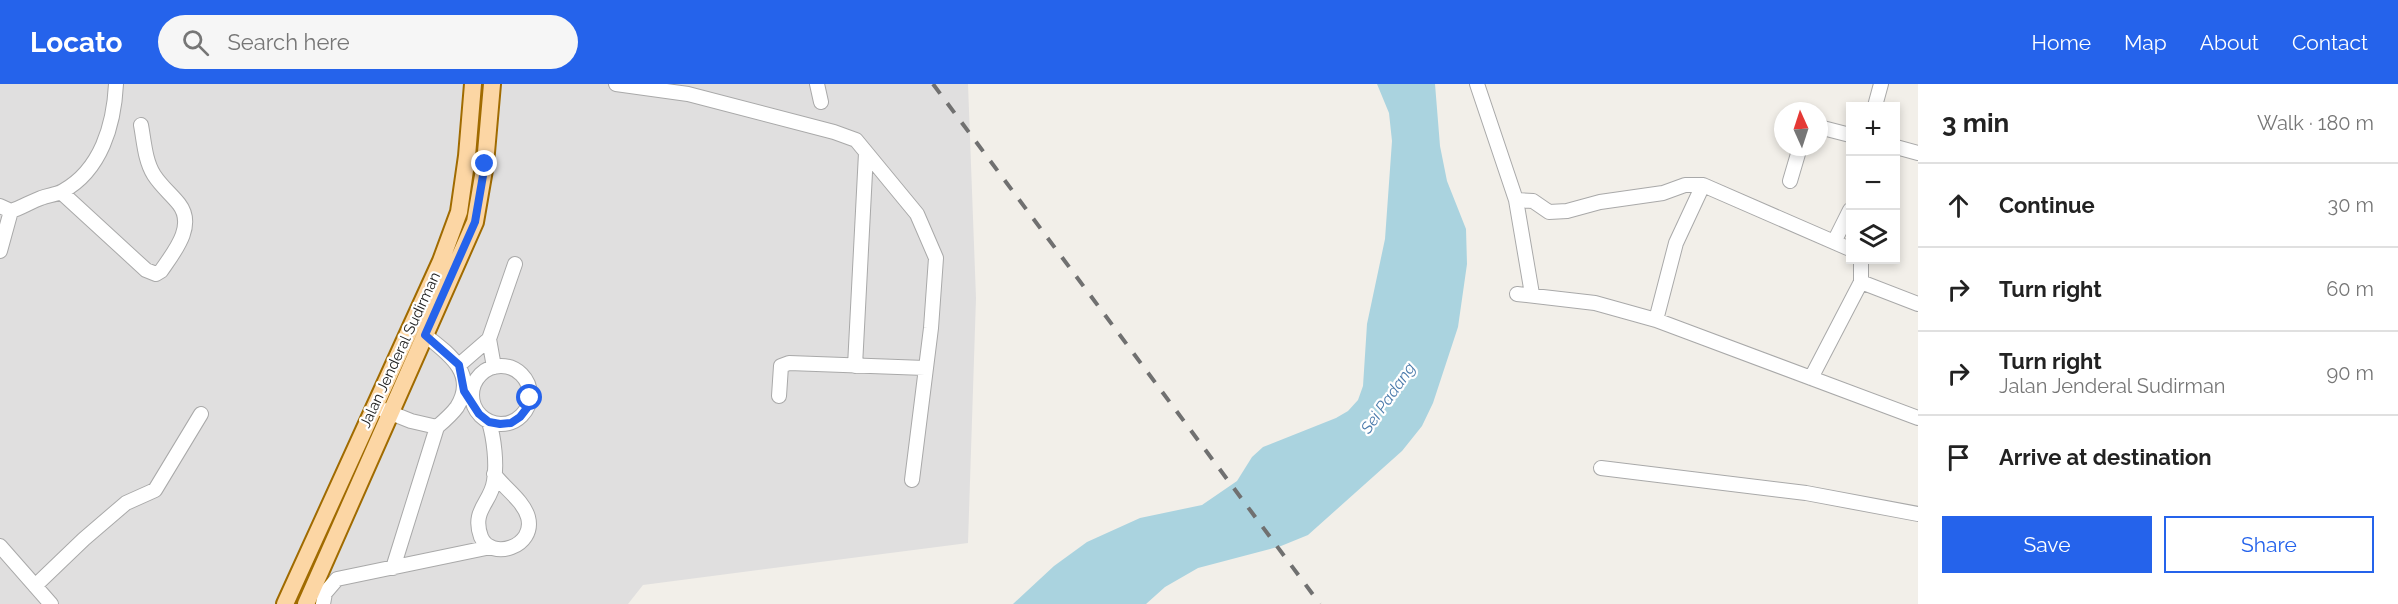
<!DOCTYPE html>
<html lang="en">
<head>
<meta charset="utf-8">
<style>
  :root { --surface:#fff; --page:#f6f6f6; --text:#222; --muted:#767676; --line:#e0e0e0; --accent:#2563eb }
  body { margin:0; font-family:Raleway,sans-serif; background:var(--page); color:var(--text) }
  .controls { position:absolute; right:18px; top:18px; display:grid; overflow:hidden; border-radius:0px; box-shadow:0 3px 9px #0003 }
  .controls button { width:54px; height:54px; display:grid; place-items:center; padding:0; border:0; border-bottom:2px solid var(--line); background:var(--surface); color:var(--text); font:30px sans-serif }
  .compass { position:absolute; left:1774px; top:18px; width:54px; height:54px; border-radius:50%; background:var(--surface); box-shadow:0 3px 9px #0003; rotate:357deg }
  .stop { position:absolute; width:18px; height:18px; margin:-14px; border:4px solid #2563eb; border-radius:50%; background:#fff }
  .stop.end { background:#2563eb; border-color:#fff; box-shadow:0 2px 6px #0008 }
  .list { margin:0; padding:0; list-style:none }
  h2 { display:flex; justify-content:space-between; align-items:center; height:78px; margin:0; padding:0 24px; font-size:26px }
  h2 small { font-size:20px; font-weight:400; color:var(--muted) }
  .list li { display:grid; grid-template-columns:39px 1fr auto; gap:18px; align-items:center; box-sizing:border-box; height:84px; padding:0 24px; border-top:2px solid var(--line) }
  .list b { display:block; font-size:22px; white-space:nowrap }
  .list p { margin:0; font-size:20px; white-space:nowrap; color:var(--muted) }
  .list em { font-size:20px; font-style:normal; color:var(--muted) }
  .actions { display:flex; gap:12px; padding:18px 24px }
  .actions a { flex:1; padding:14px 0; border:2px solid var(--accent); border-radius:0px; text-align:center; font-size:21px; color:var(--accent) }
  .actions .main { background:var(--accent); color:#fff }
  .icon { flex:none; width:33px; height:33px; fill:none; stroke:currentColor; stroke-width:2; stroke-linecap:round; stroke-linejoin:round }
  .map { position:relative; flex:none; width:1918px; height:520px; overflow:hidden }
  header { display:flex; align-items:center; gap:36px; box-sizing:border-box; height:84px; padding:0 30px; background:var(--accent); color:#fff }
  header strong { font-size:28px }
  nav { display:flex; gap:33px; margin-inline-start:auto; font-size:21px }
  .search { width:420px; height:54px; background:var(--page); display:flex; align-items:center; gap:15px; box-sizing:border-box; padding:0 21px; border-radius:33px; color:var(--muted); font-size:22px }
  main { display:flex }
  aside { flex:1; background:var(--surface) }
  .map>svg:first-child { display:block }
  .residential { fill:#e0dfdf }
  .water { fill:#aad3df }
  .lines { fill:none; stroke-linecap:round; stroke-linejoin:round }
  .minor-casing { stroke:#a9a9a9; stroke-width:16 }
  .major-casing { stroke:#a06b00; stroke-width:20 }
  .minor { stroke:#fff; stroke-width:14 }
  .major { stroke:#fcd6a4; stroke-width:16 }
  .rail { stroke:#707070; stroke-width:4; stroke-dasharray:12 12; stroke-linecap:butt }
  .route { stroke:#2563eb; stroke-width:8 }
  .labels { text-anchor:middle; dominant-baseline:central; stroke-width:4.5; stroke-linejoin:round; paint-order:stroke }
  .street-label { font-size:15px; fill:#222; stroke:#fff }
  .water-label { font-size:16px; font-style:italic; fill:#4a7aab; stroke:#fff }
</style>
</head>
<body>
<header>
<strong>Locato</strong>
<div class="search"><svg class="icon" aria-label="search" viewBox="0 0 24 24"><circle cx="10" cy="10" r="6"/><path d="M15 15l6 6"/></svg>Search here</div>
<nav><a>Home</a><a>Map</a><a>About</a><a>Contact</a></nav>
</header>
<main>
<div class="map">
<svg width="1918" height="520" viewBox="0 0 1918 520">
  <rect width="100%" height="100%" fill="#f2efe9"/>
  <path class="residential" d="M0,0H968L976,214L968,459L643,501L628,520H0Z"/>
  <path class="water" d="M1377,0H1435L1440,62L1447,97L1466,145L1467,180L1458,243L1433,319L1422,342L1402,367L1308,451L1281,462L1198,484L1165,503L1146,520H1013L1054,482L1087,458L1140,434L1202,421L1237,397L1252,373L1263,363L1336,334L1348,327L1358,316L1363,302L1367,240L1385,155L1392,57L1389,29Z"/>
  <g class="lines">
    <defs>
      <path id="minor" d="M616,0L688,10L834,48L856,56L917,130L936,174L931,244L912,396
        M817,0L821,18
        M1477,0L1516,116L1532,210
        M1875,22L1881,0
        M1819,43L1850,51
        M1896,63L1918,69
        M1790,97L1800,63
        M61,108L146,186L156,190L161,187C174,168 196,142 179,120C171,110 161,102 154,91C145,77 144,57 141,41
        M1516,116L1533,117L1549,128L1567,127L1600,118L1663,109L1685,101H1703L1850,165
        M0,122L11,127C21,124 30,118 41,114C48,111 56,111 63,107C101,86 114,41 116,0
        M1834,158L1850,126
        M0,167L11,127
        M1861,176V198L1918,220
        M1517,210L1595,219L1656,236L1676,159L1703,101
        M1656,236L1918,334
        M459,281L489,255
        M855,282L866,69
        M472 311a29 29 0 1 1 58 0a29 29 0 1 1-58 0Z
        M494,283L489,255L515,180
        M1811,294L1861,198
        M779,312L781,282L789,279L925,284
        M381,325L411,337L437,343C444,337 452,330 457,323C478,290 448,269 425,251
        M489,338C494,354 497,380 494,397C491,419 471,426 481,453C491,477 536,463 528,433C523,416 504,404 494,390
        M1601,384L1806,409L1918,430
        M0,462L51,520
        M393,484L437,343
        M35,502L84,455L126,419L155,406L201,330
        M323,520L325,509L337,495L491,463"/>
      <path id="major" d="M285,520L441,177L459,128L467,72L473,0
        M306,520L475,138L485,80L492,0"/>
    </defs>
    <use href="#minor" class="minor-casing"/>
    <use href="#major" class="major-casing"/>
    <use href="#minor" class="minor"/>
    <use href="#major" class="major"/>
    <path class="rail" d="M933,0L1320,520"/>
  </g>
  <g class="lines">
    <path class="route" d="M485,80L475,138L425,251L459,281L464,307L479,330L489,338L500,340L511,339L520,333L527,324L530,314"/>
  </g>
  <g class="labels">
    <g class="street-label">
      <text transform="translate(400 266) rotate(-65)">Jalan Jenderal Sudirman</text>
    </g>
    <g class="water-label">
      <text transform="translate(1388 314) rotate(-55)">Sei Padang</text>
    </g>
  </g>
</svg>
<div class="controls">
<button>+</button>
<button>−</button>
<button><svg class="icon" aria-label="layers" viewBox="0 0 24 24"><path d="M12 4l9 5-9 5-9-5zM3 14l9 5 9-5"/></svg></button>
</div>
<svg class="compass" viewBox="-18 -18 36 36"><path d="M0-13l5 13h-10z" fill="#e53935"/><path d="M0 13l5-13h-10z" fill="#767676"/></svg>
<div class="stop" style="left:530px;top:314px"></div>
<div class="stop end" style="left:485px;top:80px"></div>
</div>
<aside>
<h2>3 min<small>Walk · 180 m</small></h2>
<ul class="list">
<li><svg class="icon" aria-label="ahead" viewBox="0 0 24 24"><path d="M12 20V5M6 11l6-6 6 6"/></svg><div><b>Continue</b></div><em>30 m</em></li>
<li><svg class="icon" aria-label="right" viewBox="0 0 24 24"><path d="M7 20v-9h11M14 6l5 5-5 5"/></svg><div><b>Turn right</b></div><em>60 m</em></li>
<li><svg class="icon" aria-label="right" viewBox="0 0 24 24"><path d="M7 20v-9h11M14 6l5 5-5 5"/></svg><div><b>Turn right</b><p>Jalan Jenderal Sudirman</p></div><em>90 m</em></li>
<li><svg class="icon" aria-label="arrive" viewBox="0 0 24 24"><path d="M6 21V4h12l-3 4 3 4H6"/></svg><div><b>Arrive at destination</b></div></li>
</ul>
<div class="actions"><a class="main">Save</a><a>Share</a></div>
</aside>
</main>
</body>
</html>
